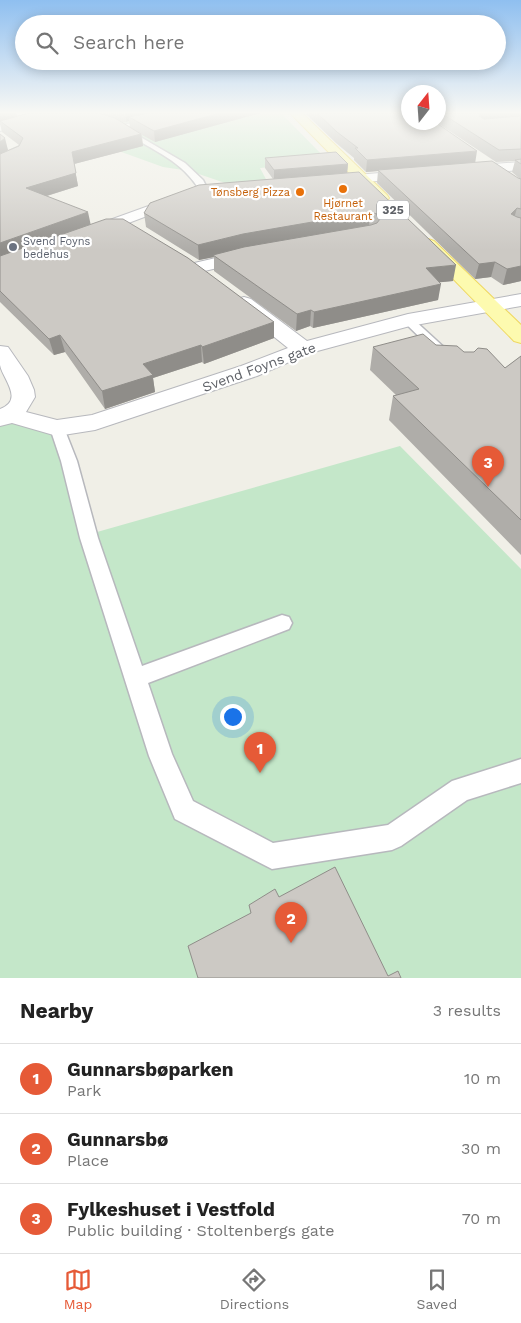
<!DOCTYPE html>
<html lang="en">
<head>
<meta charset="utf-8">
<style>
  :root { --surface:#fff; --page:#f2f2f2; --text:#222; --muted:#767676; --line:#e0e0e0; --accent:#e65a37 }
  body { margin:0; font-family:"Work Sans",sans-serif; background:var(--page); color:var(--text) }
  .compass { position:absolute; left:401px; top:85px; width:45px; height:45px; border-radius:50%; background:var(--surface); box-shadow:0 2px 12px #0003; rotate:17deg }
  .you { position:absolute; left:232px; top:716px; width:18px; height:18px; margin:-12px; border:4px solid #fff; border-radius:50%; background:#1a73e8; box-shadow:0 0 0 8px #1a73e833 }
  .badge { display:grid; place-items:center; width:32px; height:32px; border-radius:50%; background:var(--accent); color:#fff; font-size:16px; font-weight:700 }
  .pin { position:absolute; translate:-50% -41px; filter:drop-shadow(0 1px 2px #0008) }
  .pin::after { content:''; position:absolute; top:26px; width:18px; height:15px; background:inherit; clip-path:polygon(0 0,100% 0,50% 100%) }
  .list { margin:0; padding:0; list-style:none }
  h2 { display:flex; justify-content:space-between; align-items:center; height:65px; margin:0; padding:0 20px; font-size:21px }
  h2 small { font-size:16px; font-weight:400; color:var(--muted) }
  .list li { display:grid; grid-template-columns:32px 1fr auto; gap:15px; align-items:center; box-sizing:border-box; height:70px; padding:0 20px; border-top:1px solid var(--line) }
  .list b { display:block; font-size:19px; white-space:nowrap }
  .list p { margin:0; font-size:16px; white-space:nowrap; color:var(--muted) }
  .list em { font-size:16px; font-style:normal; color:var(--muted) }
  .icon { flex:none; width:28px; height:28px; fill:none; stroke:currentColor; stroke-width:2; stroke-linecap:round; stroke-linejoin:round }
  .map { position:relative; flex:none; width:521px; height:978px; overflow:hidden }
  .search { position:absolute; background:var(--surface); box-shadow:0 2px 12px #0003; left:15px; right:15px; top:15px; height:55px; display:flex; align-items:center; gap:12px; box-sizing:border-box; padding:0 18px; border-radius:28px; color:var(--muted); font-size:19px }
  .sheet { height:275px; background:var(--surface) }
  nav { display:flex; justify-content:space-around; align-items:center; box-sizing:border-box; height:70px; border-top:1px solid var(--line); background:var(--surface); font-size:14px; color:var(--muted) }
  nav a { display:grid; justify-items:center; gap:2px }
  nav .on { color:var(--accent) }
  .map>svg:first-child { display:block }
  .green { fill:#c4e7c9 }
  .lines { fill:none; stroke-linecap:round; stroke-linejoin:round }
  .lane-casing { stroke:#b7b8bd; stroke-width:3 }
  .street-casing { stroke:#b7b8bd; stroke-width:2 }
  .primary-casing { stroke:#efd861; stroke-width:2 }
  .lane { fill:#fff; fill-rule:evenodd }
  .street { fill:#fff; fill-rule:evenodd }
  .primary { fill:#fdfaaf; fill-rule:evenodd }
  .wall { fill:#afada9; fill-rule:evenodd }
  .shaded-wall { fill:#8f8d89 }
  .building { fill:#ccc9c4; stroke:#8f8d89 }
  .food-dot { fill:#e8710a; stroke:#fff; stroke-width:2 }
  .worship-dot { fill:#6b7280; stroke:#fff; stroke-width:2 }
  .labels { text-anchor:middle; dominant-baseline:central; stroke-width:4.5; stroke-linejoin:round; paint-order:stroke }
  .far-food-label { font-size:11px; fill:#c56008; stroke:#fff; text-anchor:end }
  .far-worship-label { font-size:11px; fill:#5b616d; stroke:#fff; text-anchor:start }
  .shield { fill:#fff; stroke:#8e9095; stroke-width:1 }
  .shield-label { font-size:12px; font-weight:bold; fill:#5e6167 }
  .street-label { font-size:14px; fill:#5e6167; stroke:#fff }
</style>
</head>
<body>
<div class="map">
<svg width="521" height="978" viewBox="0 0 521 978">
  <rect width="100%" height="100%" fill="#f0efe7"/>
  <path class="green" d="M25,113H281L329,162L260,168L267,181L228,184L190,171L163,167L91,141Z
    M11,418L54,431L83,536L400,446L521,569V978H0V423Z"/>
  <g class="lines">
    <defs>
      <path id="lane" d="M64,113C83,113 100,122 118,124C139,126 159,113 180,113L146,124L119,128Z
        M125,128L185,163L203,180L209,192L208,194H202C182,159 154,152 123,131L122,130Z
        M408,316L412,318L447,350L449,353L447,356H439L404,322L402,320Z
        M57,423L62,425L64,428L77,461L98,538L142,666L282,615L289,617L292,623L289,629L148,683L172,754L193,801L273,843L388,825L452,781L521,759V783L467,800L401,846L392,850L272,869L175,819L149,756L80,538L61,461L50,428L52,425Z"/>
      <path id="street" d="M13,113H29L38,119L37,121L0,131V125L22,119Z
        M521,162V170L465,174L458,170L465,166Z
        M415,170L422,174L420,177L333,185L326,181L333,177Z
        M179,195L184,196L186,199L184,202L94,236H82L80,233L82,230Z
        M250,250L256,251L258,255L256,259L196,273L190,272L187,268L190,264Z
        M521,294V306L410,326L310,353L257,376L95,430L57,436L12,423L0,426V409C25,400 2,378 0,365C0,359 0,352 0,346L8,347L28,376L34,390L35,397L26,412L57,420L92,415L241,366L288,348L237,307L234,303L237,299L244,297L251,299L307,341L408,314Z"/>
      <path id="primary" d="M290,113H302L387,195L389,198L387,201H377Z
        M428,239L434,241L521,325V343L514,341L422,247L420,244L422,241Z"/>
    </defs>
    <use href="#lane" class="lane-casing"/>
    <use href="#street" class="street-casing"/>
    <use href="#primary" class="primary-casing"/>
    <use href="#lane" class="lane"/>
    <use href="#street" class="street"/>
    <use href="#primary" class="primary"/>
  </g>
  <path class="wall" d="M0,113H16L17,116L29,113H261L155,142L142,135L143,146L74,164L78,186L47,196L90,224L274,322V338L204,364L202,362L153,378L155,392L105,409L65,352L54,355L0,302V134L8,150L19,145L2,132L0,124ZM129,121L130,127L122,122H126Z
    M305,113H408L475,163L520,179L512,172L515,161L496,162L436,122H438V113H521V281L503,285L491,277L475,279L377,183L378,171L366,172L354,160V158L336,143Z
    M265,158L348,164L347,172L453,281L440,282L438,300L313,328L310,326L296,331L214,271V257L199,260L146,227L144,213L273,179L265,168Z
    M436,345L464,352L505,368L521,356V555L389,420L393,396L396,395L370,370L373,347Z"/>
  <path class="shaded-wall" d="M0,113H16L18,118L0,121Z
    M125,113H163L129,117V121L126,122Z
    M220,113H261L155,142L154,131Z
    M481,113H521L519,119L476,127L479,116Z
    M141,134L143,146L74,164L78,186L30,201L26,188L72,152Z
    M5,138L8,150L0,156V142Z
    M477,151L475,164L378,170V171L366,172L367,160Z
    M348,164L347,174L274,180V170Z
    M517,208L513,222L511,214Z
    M88,212L91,226L0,259V243Z
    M370,212L369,226L213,255L214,257L199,260L198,245L243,234Z
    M495,262L491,277L475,279L479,264Z
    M456,265L453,281L423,284L426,268Z
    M521,266V281L503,285L507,269Z
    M441,284L438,300L313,328L314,312Z
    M311,310L310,326L296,331L297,314Z
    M274,322V338L204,364L202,347Z
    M60,335L65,352L54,355L49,339Z
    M201,345L202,362L153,378L155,392L105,409L102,391L143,364Z"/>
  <path class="building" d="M29,113H98L115,118L141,134L72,152L76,173L26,188L88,212L0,243V154L19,146L23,138L0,121Z
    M148,113H220L154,131L129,117Z
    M317,113H408V122H435L477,151L367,160L355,148H358L337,132Z
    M441,113H481L479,116L484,119L521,116V149L499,150Z
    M0,134L5,138L0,142Z
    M336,152L348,164L274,170L265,158Z
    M521,159V164L515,160Z
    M492,161L518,178L521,179V209L517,208L511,214L517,217L521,218V266L507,269L495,262L479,264L378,170Z
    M359,172L456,265L426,268L441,284L314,312L311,310L297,314L213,255L244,247L371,225L377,223L380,219L377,214L370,212L243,234L198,245L144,213L150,203L199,185Z
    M106,219H123L188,258L274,322L202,347L201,345L143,364L153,375L102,391L60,335L49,339L0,291V256Z
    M423,334L436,345L457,346L464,352H474L478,348L487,349L505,368L521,356V520L393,396L419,389L373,347Z
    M335,867L388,976L398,971L401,978H198L188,946L251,913L249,905L275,889L279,897Z"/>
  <linearGradient id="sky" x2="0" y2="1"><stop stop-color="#8fbff0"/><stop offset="0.45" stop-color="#f8f8f4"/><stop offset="1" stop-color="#f8f8f4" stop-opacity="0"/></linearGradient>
  <rect width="521" height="250" fill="url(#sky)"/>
  <g class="food-dot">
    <circle cx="343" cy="189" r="5"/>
    <circle cx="300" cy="192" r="5"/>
  </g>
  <circle class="worship-dot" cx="13" cy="247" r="5"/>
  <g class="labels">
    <g class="far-food-label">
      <text x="290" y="192">Tønsberg Pizza</text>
      <text x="343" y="203" text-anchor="middle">Hjørnet<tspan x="343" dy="13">Restaurant</tspan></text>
    </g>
    <g class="far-worship-label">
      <text x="23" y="241">Svend Foyns<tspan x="23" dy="13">bedehus</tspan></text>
    </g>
    <rect class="shield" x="377" y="200.5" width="32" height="19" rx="4"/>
    <g class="shield-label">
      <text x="393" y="210">325</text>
    </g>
    <g class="street-label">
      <text transform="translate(259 367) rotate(-20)">Svend Foyns gate</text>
    </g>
  </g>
</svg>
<svg class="compass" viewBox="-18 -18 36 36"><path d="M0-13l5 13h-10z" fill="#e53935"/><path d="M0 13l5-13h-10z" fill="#767676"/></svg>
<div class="you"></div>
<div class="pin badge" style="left:260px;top:773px">1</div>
<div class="pin badge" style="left:291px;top:943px">2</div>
<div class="pin badge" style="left:488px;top:487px">3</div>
<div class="search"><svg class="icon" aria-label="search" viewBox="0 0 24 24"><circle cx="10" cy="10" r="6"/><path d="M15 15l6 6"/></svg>Search here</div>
</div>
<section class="sheet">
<h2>Nearby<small>3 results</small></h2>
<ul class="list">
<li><span class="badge">1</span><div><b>Gunnarsbøparken</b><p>Park</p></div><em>10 m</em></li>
<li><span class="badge">2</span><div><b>Gunnarsbø</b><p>Place</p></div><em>30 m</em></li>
<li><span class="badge">3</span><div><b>Fylkeshuset i Vestfold</b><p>Public building · Stoltenbergs gate</p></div><em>70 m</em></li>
</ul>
</section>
<nav>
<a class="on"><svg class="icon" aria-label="map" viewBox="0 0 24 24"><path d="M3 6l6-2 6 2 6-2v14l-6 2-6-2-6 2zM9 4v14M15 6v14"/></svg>Map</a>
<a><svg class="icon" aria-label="directions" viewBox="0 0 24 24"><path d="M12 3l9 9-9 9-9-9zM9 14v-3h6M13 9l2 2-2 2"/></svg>Directions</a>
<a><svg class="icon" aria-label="saved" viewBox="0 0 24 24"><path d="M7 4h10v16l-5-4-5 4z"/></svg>Saved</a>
</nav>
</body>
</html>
